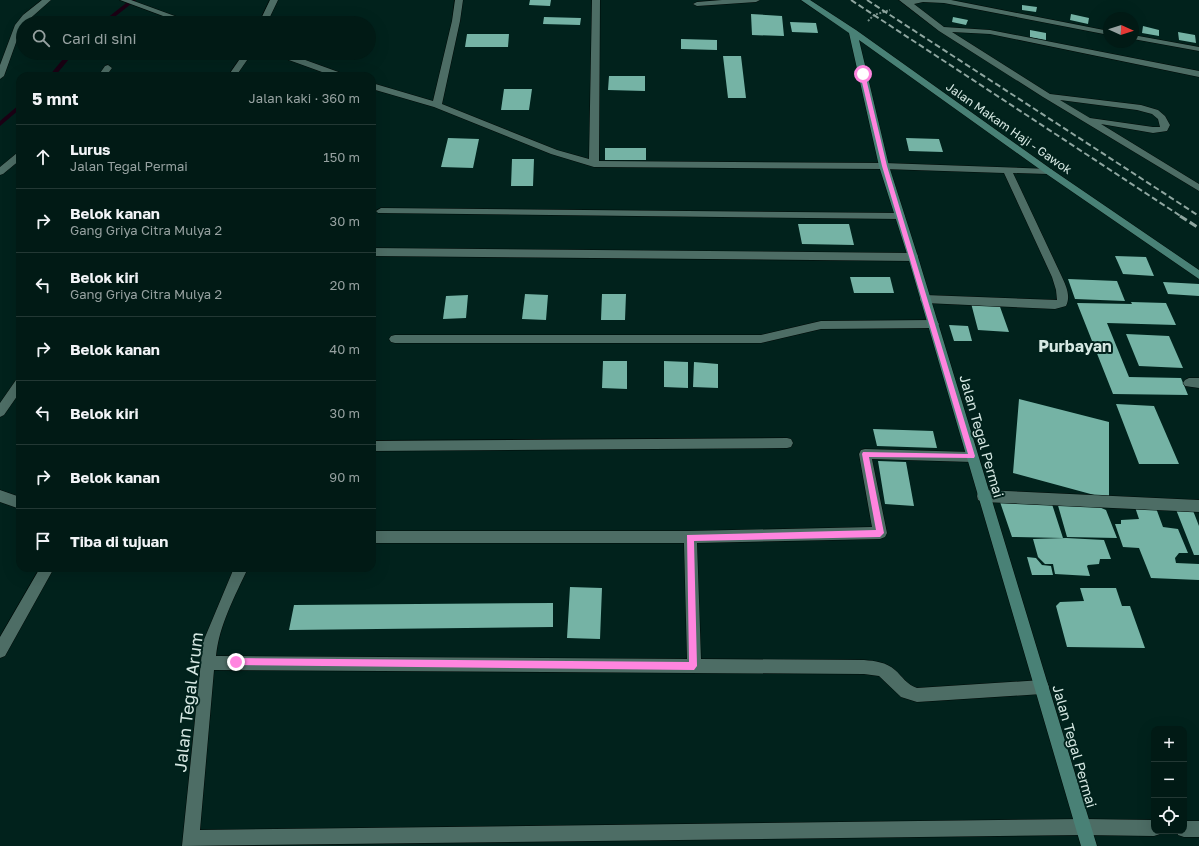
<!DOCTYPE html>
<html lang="id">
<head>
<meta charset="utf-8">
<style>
  :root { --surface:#011a15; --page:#0f2722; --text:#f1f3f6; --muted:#96a1a0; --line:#233834 }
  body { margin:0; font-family:"Golos Text",sans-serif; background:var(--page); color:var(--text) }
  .controls { position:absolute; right:12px; bottom:12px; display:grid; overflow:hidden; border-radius:8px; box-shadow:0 4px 16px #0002 }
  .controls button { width:36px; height:36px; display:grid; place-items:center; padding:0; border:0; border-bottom:1px solid var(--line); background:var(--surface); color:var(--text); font:20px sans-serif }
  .compass { position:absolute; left:1103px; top:12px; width:36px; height:36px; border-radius:50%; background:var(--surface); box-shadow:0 4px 16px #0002; rotate:93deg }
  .stop { position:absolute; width:12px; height:12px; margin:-9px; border:3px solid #ff85df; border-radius:50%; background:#fff }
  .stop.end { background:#ff85df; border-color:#fff; box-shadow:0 1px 4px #0008 }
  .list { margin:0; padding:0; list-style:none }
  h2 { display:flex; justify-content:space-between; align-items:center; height:52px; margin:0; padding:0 16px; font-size:17px }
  h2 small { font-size:13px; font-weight:400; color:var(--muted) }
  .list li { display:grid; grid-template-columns:26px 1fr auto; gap:12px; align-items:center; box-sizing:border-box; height:64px; padding:0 16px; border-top:1px solid var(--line) }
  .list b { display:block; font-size:15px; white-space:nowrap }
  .list p { margin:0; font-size:13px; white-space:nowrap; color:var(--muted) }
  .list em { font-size:13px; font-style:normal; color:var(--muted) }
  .icon { flex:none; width:22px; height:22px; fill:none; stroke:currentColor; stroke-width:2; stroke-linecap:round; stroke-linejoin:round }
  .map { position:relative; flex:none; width:1199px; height:846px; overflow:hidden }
  .search { position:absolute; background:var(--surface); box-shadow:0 4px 16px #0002; left:16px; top:16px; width:360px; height:44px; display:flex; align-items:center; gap:10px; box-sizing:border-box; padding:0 14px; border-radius:22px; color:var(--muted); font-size:15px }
  .panel { position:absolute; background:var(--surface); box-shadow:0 4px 16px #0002; left:16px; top:72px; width:360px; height:500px; border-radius:12px }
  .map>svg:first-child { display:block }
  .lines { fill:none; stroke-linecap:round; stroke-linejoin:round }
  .stream { fill:#1b0014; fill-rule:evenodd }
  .building { fill:#75b3a5 }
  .lane-casing { stroke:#000a07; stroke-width:1 }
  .street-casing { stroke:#000a07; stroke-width:1 }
  .secondary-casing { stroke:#000a07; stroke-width:1 }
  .path { stroke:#728b85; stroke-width:2; stroke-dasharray:2 1.5; stroke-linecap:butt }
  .lane { fill:#4d6d65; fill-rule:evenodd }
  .street { fill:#4d6d65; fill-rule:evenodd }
  .secondary { fill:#498176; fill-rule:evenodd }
  .rail-far1 { stroke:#8fa6a0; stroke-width:2; stroke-dasharray:6 3; stroke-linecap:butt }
  .rail { stroke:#8fa6a0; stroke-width:3; stroke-dasharray:8 3.5; stroke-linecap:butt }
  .route { fill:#ff85df }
  .labels { text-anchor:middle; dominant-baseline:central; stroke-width:4; stroke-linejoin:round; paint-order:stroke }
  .far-street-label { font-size:12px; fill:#d6e8e3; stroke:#01221c }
  .street-label { font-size:14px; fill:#d6e8e3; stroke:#01221c }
  .quarter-label { font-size:16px; font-weight:bold; fill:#d6e8e3; stroke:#01221c }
  .near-street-label { font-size:17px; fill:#d6e8e3; stroke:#01221c }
</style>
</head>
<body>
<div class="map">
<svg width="1199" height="846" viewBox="0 0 1199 846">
  <rect width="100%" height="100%" fill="#01221c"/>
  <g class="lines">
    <path class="stream" d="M130,0H136L107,23H101Z
      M68,53H74L55,76H49Z
      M20,104V109L0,126V121Z"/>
  </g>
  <path class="building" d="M530,0H551L550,6L529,5Z
    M1022,5L1037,7L1036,12L1022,10Z
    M751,14L782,16L784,36L752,35Z
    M1071,14L1089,18L1088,24L1070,20Z
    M544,17L581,18L580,25L543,24Z
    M953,17L968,20L966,25L952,22Z
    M790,22L816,23L818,33L792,32Z
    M1143,26L1159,30V36L1142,33Z
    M1030,30L1046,33V40L1030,37Z
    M1178,32L1195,35L1196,43L1179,40Z
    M467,34H509L508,47H465Z
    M681,39L717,40V50L681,49Z
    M723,56H741L746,98H728Z
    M609,76H645V91L608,90Z
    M504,89H532L529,110H501Z
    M448,138L479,139L473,168L441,167Z
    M906,138L939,139L943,152L909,151Z
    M605,148H646V160H605Z
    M512,159H534L533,186H511Z
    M798,224H849L854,245L802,244Z
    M1115,256L1146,257L1154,276L1123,274Z
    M850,277H890L894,293H854Z
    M1068,279L1117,281L1125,301L1075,299Z
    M1163,282L1199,284V296L1168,294Z
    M525,294L548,295L546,320L522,319Z
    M602,294H626L625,320H601Z
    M468,295L466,318L443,319L446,296Z
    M1131,302L1166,303L1176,325L1107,323L1129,377L1181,378L1188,395L1113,394L1077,303L1132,304Z
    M971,303L999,304L1009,332L978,330Z
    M949,325L968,326L972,341H954Z
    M1126,334L1169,336L1183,368L1139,366Z
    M603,361H627V389L602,388Z
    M664,361L688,362V388L664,387Z
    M694,362L718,364V388L693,387Z
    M1019,399L1109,422V499L1013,473Z
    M1116,404L1154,406L1179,464H1139Z
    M873,429L933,431L937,448L877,446Z
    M878,461L906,462L914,506L885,504Z
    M1051,501L1063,538L1012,537L1000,502Z
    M1057,502L1092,504L1106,510L1117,538L1067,537Z
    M1135,507L1156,508L1163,527L1178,529L1188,553H1179L1175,558L1176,563L1199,564V580L1151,578L1139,548L1123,547L1115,524H1121V520L1139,519Z
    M1175,507L1192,508L1199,526V555H1194Z
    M1066,538L1104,540L1111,559H1100L1099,564L1088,565L1087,566L1090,576L1055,574L1053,564H1045L1038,557L1033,539Z
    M1027,557L1036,558L1042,565L1051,566L1053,575H1032Z
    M570,587L602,588L600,639L567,638Z
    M1080,588H1116L1122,606H1130L1145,648L1067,647L1056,606L1060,602L1084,601Z
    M553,603V627L289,630L294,605Z"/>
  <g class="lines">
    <defs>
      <path id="lane" d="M1189,378H1199V388L1185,386L1183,383L1185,380Z"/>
      <path id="street" d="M42,0H51L25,23H23L4,76L0,79V65L15,25L23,15Z
        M120,0H131L194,23H182Z
        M270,0H278L267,23H259Z
        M455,0H463L460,21L442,104L557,150L589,159L592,0H600L599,161L884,163L1051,169L1053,171L1051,173L1048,174L1013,173L1062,277C1066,286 1071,296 1066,306L1055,309L925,303L921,302L920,299L921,296L925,295L1057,300L1056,290L1052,277L1004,173L884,169L594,167L551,154L434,107L372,89V83L433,101L452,21Z
        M722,0H760L756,2L697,6L693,4L697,2Z
        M899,0H951L1109,31V35L944,3L923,2L914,4L944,27L990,30L1199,71V77L990,34L952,32L1050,94L1141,105L1158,110L1165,116L1170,125L1167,131L1153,133L1101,124L1199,184V191L1043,97L939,31ZM1060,100L1137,110L1152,114L1158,119L1160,127H1153L1090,118Z
        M1133,35L1199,47V51L1133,39Z
        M244,53H252L236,76H228Z
        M274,53H286L344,74L345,76H333L275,55Z
        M108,65L112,68L106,76H98L105,66Z
        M20,152V160L3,174L0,175V167L17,153Z
        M381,208L900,213L905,216L900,219L378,213L376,211Z
        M372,248L913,253L917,254L918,257L917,260L913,261L372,256Z
        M933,320L937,321L939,324L937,327L933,328L821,329L761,343H395L391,342L389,339L391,336L395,335H761L821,321Z
        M20,378V392L4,415L0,417V403L16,380Z
        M787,438L791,439L793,443L791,447L787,448L372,451V441Z
        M865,449L972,452L976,453L978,457L976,461L972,462L872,459L887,533L885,537L880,539L697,543L701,659L864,660C875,661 886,662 895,670C902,676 907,685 917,688L1042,680L1047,682L1049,687L1047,692L1042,694L917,702L901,697L879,676L864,674L214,670L200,830L1083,819L1154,820V831H1161L1160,834L1154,836L1083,835L182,846L203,642L234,568H248C235,596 219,625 216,656L687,659L684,543H372V531H690L872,527L859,454L861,450Z
        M0,490L20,497V509L0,502Z
        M983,490L1199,500V512L983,502L978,500L977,496L978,492Z
        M40,568H54L5,656L0,658V637Z
        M1184,821H1199V837H1184L1178,835L1177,831H1184Z"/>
      <path id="secondary" d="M801,0H810L856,30L1051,169L1199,270V279L1045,173L859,40L889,166L918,257L1097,846H1081L908,257L879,166L849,33Z"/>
    </defs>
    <use href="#lane" class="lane-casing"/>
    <use href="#street" class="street-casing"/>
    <use href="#secondary" class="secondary-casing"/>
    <path class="path" d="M868,21L874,15L890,10"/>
    <use href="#lane" class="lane"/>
    <use href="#street" class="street"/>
    <use href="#secondary" class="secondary"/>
    <path class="rail-far1" d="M851,0L1182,217
      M867,0L1199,216"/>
    <path class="rail" d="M1180,216L1199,228"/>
  </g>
  <path class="route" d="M863,73L865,74L887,166L975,456L974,458L869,457L884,533L880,537L694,541L697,666L694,670L233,665L232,662L236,658L689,662L687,535L876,530L862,454L863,452L968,454L882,166L860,74Z"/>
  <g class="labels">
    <g class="far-street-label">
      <text transform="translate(1009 128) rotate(35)">Jalan Makam Haji - Gawok</text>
    </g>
    <g class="street-label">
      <text transform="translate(982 436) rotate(74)">Jalan Tegal Permai</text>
      <text transform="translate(1075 746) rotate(74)">Jalan Tegal Permai</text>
    </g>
    <g class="quarter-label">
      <text x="1075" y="346">Purbayan</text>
    </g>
    <g class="near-street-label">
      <text transform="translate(188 702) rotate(-83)">Jalan Tegal Arum</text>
    </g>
  </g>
</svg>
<div class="controls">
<button>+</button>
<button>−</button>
<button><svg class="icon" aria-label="locate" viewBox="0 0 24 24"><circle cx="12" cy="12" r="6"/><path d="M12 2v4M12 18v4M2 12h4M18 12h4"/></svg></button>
</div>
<svg class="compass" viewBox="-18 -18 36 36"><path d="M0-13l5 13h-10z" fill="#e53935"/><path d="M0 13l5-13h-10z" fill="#96a1a0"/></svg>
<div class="stop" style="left:863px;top:74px"></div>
<div class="stop end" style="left:236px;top:662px"></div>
<div class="search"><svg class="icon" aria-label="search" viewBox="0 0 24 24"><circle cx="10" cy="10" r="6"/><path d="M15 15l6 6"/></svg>Cari di sini</div>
<section class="panel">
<h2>5 mnt<small>Jalan kaki · 360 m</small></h2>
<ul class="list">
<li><svg class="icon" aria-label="ahead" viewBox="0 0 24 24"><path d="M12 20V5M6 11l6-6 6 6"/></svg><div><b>Lurus</b><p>Jalan Tegal Permai</p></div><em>150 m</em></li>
<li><svg class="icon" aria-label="right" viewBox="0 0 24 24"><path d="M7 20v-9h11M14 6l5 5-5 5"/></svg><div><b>Belok kanan</b><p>Gang Griya Citra Mulya 2</p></div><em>30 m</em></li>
<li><svg class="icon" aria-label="left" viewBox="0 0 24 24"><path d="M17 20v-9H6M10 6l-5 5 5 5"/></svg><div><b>Belok kiri</b><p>Gang Griya Citra Mulya 2</p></div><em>20 m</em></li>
<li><svg class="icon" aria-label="right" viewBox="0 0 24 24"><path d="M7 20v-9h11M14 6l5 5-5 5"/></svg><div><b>Belok kanan</b></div><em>40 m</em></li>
<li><svg class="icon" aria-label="left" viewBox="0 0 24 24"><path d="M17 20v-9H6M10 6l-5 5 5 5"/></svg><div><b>Belok kiri</b></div><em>30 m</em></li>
<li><svg class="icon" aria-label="right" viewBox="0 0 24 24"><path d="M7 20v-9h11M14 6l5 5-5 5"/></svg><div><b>Belok kanan</b></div><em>90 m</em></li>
<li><svg class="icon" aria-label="arrive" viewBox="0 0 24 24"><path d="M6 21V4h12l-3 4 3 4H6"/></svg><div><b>Tiba di tujuan</b></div></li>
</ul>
</section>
</div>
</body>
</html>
